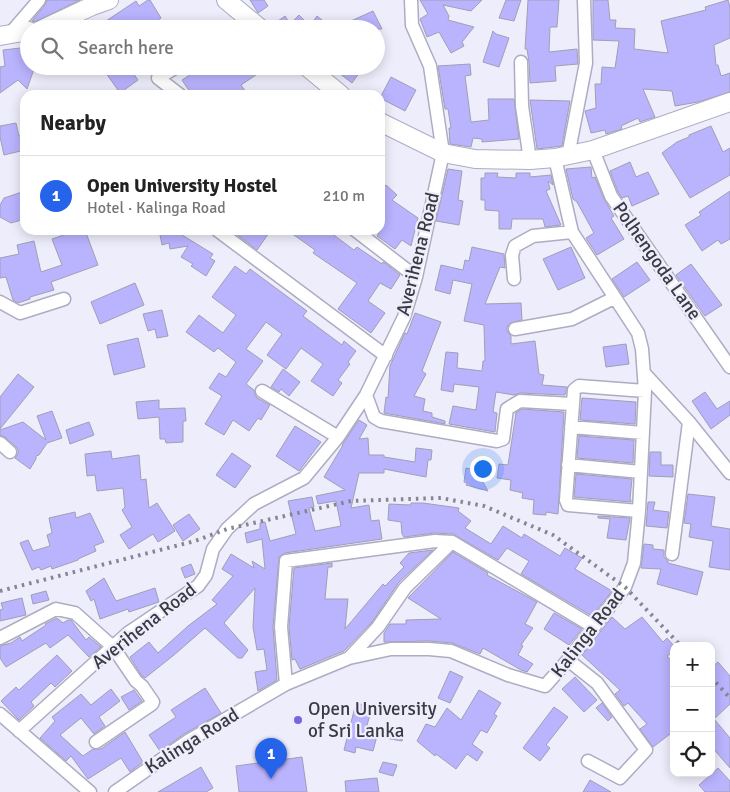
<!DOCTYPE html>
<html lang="en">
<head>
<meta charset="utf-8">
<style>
  :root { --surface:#fff; --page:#f2f2f2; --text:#222; --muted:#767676; --line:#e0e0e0; --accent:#2563eb }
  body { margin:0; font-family:Signika,sans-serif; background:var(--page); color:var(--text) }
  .controls { position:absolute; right:15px; bottom:15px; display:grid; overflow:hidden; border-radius:10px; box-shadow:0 2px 12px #0003 }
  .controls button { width:45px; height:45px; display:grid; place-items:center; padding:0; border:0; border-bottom:1px solid var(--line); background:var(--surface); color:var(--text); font:25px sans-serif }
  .you { position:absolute; left:482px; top:468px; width:18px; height:18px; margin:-12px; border:4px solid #fff; border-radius:50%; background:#1a73e8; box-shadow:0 0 0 8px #1a73e833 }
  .badge { display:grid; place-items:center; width:32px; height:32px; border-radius:50%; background:var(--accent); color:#fff; font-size:16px; font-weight:700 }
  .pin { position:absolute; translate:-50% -41px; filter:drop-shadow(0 1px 2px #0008) }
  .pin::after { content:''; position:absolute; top:26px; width:18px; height:15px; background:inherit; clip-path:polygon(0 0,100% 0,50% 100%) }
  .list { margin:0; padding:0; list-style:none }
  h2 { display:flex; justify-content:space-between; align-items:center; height:65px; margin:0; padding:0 20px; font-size:21px }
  h2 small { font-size:16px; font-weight:400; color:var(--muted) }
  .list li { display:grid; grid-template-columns:32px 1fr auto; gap:15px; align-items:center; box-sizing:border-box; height:80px; padding:0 20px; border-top:1px solid var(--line) }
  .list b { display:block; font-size:19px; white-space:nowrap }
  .list p { margin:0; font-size:16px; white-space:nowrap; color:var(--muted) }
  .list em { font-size:16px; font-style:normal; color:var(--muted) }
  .icon { flex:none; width:28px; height:28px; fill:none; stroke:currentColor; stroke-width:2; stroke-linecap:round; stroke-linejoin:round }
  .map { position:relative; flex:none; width:730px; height:792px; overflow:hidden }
  .search { position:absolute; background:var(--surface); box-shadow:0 2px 12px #0003; left:20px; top:20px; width:365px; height:55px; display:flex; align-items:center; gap:12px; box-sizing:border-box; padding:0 18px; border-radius:28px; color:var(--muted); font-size:19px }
  .panel { position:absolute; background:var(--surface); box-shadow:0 2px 12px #0003; left:20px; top:90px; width:365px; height:145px; border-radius:15px }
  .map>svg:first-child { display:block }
  .building { fill:#bab3fe; stroke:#a09fb4 }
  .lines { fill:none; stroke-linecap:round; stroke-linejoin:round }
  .minor-casing { stroke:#adacc2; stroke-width:15 }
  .secondary-casing { stroke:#adacc2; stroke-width:20 }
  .minor { stroke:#fff; stroke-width:12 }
  .secondary { stroke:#fff; stroke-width:18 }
  .rail { stroke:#868591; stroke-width:4; stroke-dasharray:2.5 5; stroke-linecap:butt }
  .poi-dot { fill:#7a63de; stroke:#eeedfb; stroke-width:2 }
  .labels { text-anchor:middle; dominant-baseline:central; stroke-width:4.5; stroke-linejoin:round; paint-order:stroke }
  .street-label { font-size:19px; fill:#3b3a43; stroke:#eeedfb }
  .poi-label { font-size:19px; fill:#3b3a43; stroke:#eeedfb; text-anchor:start }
</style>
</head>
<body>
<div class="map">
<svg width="730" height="792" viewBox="0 0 730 792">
  <rect width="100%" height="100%" fill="#eeedfb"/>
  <path class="building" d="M47,0H80L35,22L32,21L45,5Z
    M148,0H150L161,18L151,25L148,21L137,29H94L136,1L139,6Z
    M250,0H264L268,6L258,13Z
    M420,0H482L471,11L443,5L449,16L448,20L474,27L462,42L464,46L451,53L439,32L427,37L420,19L428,14Z
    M506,0H521L514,21L499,18Z
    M528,0H559L557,27H550L549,52L577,49L578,64L555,66L556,81L530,83L529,62L527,49H525Z
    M593,0H608L610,20H616L615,28L635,29L634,49L668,53L661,21L706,10L705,7L728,0L730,7V38L714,45L716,65H718L721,76L730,73V92L698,102L675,106L672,91L643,89L655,117L640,122L638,118L621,126L622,129L606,134L605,130L591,133L585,111L596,108L595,84H601L602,67L615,68L619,41L593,40Z
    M373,11L382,29H355L351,21Z
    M299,15L310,26L317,16L333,29H271V26L285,16L290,24Z
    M493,31L496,34L509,38L499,67L483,62Z
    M29,47V66H35L27,89L18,80L0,93V67L5,66L3,50Z
    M470,64L471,75L465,76L471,122L489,120L488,99H514L519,139L482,142V139L473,138L471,147L450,144L449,128H451L448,109H445L438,66Z
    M101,66H143L133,73L138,80L120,93Z
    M204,66H251L256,75L241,85L248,95H192L182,80Z
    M330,66H364L352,83Z
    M391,77L416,90L405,111L380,98Z
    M530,100L570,101L562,146L537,149Z
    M16,123L19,136L25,134V150L4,155L0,137V126Z
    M711,126L723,152L730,148V175L690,198L662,153L677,142L689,137V135Z
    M630,162L636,177L648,172L659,194L632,206L628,196L622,198L618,192L610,171Z
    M591,167L592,178L595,177L604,199L614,216L611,218L624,239L597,255L586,238L594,233L577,202L573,199L566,169Z
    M448,169L462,171L458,200L463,201L459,225L436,221Z
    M485,173H498L497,177L516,178V173H530V177L551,175L553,185L548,181L550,189L546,191L561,225L545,227L543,219H512L511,229H499V211L485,210V200H481V178H485Z
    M386,185L397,195L392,200L418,218L411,246L402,240L395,249L377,236L380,231V192Z
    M730,191V239L721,244L718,240L702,251L685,225L701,215L699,212Z
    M22,192L25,204V219L11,223L0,217V205L4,198Z
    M78,230H85L98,265L51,282L54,290L30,297V299L18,303L13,300L6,277L0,278V258L19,254L17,245L34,241L41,272L62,265L52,239Z
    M159,230H174L213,254L210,258L215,261L206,276L191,266L193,264L181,257L188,246L170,249L169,243L162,245Z
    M231,230H271L257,250Z
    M287,230H327L354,250L357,247L382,264L383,262L385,263L400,275L391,289L380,283L368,301L385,313L371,333L338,309L357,283L313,253L315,250Z
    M472,247L504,254L505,268L500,267L485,304L521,303L522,320L510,323L507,327V331L511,336V344L535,341L539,374L544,375L542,385L567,387L565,395L520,393L514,395L496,392L493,412L497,413L495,432L449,424L453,406L476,410L479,387L454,384L453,392L441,390L446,352L458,353L457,368L482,371L483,361H485L484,325L464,321L472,284L453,280L450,294L435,290L441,265L463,270L465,260L469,261Z
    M571,247L585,278L558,290L543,259Z
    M637,262L650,280L624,297L612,279Z
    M691,264L722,305L705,316L676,275Z
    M235,266L246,274L250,269L307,311L303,316L342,345L344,341L356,351L348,362L350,364L338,380L342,383L333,396L311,381L323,364L301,348L286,369L267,355L282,334L266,322L246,349L263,361L246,384L254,390L255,394L257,398L270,405L261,420L258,418L249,431L233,420L224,435L205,424L222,396L209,388L219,373L226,377L236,362L218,348L214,352L186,332L199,315L223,333L236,315L212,297Z
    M135,283L144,305L100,324L91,302Z
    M162,310L168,336L157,338L155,329L148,331L143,314Z
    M415,313L441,322L422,371L426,374L414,396L425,399L423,411L432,413V417L445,421V424L384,413L386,397L388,398L390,366L405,333L407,334Z
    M138,338L145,367L114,375L107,345Z
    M626,344L629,364L606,367L603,347Z
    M283,369L300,382L289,396L281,389L279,392L271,387Z
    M18,374L34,387L0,429V397Z
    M705,392L717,409L730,401V415L711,429L692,401Z
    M582,398L636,402L635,424L580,420Z
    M159,400V409L185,408L186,421H183V442L166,443L165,439H160L159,417L138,419L136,402Z
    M522,409L564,412L558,514L546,512V515L533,514L534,500L522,498L523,493L510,490L511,480L497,478L499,464L508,465L516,413Z
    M52,411L62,438L47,443L39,455L36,456V459L30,469L15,458L18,454V449L5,437L0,435V430L23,422L46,440L37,416Z
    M359,420L367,425L359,439L368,438L369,455H384V457L415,462L416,448L432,450L431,460H428L426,477L384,469V473H359L351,508L369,505L371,521L379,520L382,539L285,553L279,557L273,627L277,680L258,691L255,672L267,670L264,649L257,650L253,627L255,588L224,623L248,650L242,658H238L205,628L174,655L145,678L142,676L130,657L149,642L158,653L188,626L217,604L212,600L233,576L222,569L231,554L254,568L252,561L265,569L262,539L247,543L245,533L260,529V523L265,522L270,541L296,534L288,501L312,497L314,507L309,508L315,531L341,526L336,501L318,504L316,496L345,490L324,477L343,445H342Z
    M89,422L94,435L70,444L66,430Z
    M295,426L321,442L299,471L276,456Z
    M579,436L634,440L633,463L577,458Z
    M111,451L112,459L139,455L141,480L146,479L149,508L157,503L175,531L158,542L153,534L129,549L120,535L132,527L122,510L125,507L123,488L97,491L95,475L87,476L85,454Z
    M650,452H661V465H673V477L649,476Z
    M232,453L251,466L235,488L216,475Z
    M466,468L476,470L488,491L466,485L467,483L464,482Z
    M576,474L632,479L630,499L631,500V502L574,497Z
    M688,494L715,497L711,526L730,529V570L709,567L713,541L689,537L691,524L684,523Z
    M648,502H655L653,510L669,512L667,528L646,526Z
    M411,503H423L459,508L458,511L471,521L465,528L491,544L503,526L522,538L524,534L560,556L565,548L582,558L575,569L612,591L592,616L521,574L529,561L507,548L498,560L453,534L434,533L404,537L402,534L401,522L388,520L389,504L411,505Z
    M75,512L76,518L90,513L104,542L94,546L96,551L78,559V560L52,569L51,566L41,570L39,567L32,570L20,543L28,540L33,551L50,546L47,535L52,533L49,518Z
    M189,514L200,529L183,541L173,525Z
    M598,516L630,518L626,540L607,538L610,519L598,518Z
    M644,544L653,545V549L664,550V557L668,561V563L703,572L697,595L657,584L661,569L641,568Z
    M433,550L399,582L372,622L344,651L300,669L295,659L292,660L289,627L294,568L332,563V567H328L325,599H348L345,629L383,584L385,586L404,567L400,563L409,553Z
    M453,552L488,573L487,575L537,602L525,624L533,628L521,645L523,646L518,655L533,664L527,672L521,670L483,648L480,654L452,643L429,641L384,642V633L390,624H406V620L441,619L408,598Z
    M191,564L195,574L185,578L181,568Z
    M104,578L116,601L155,588L159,602L129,612L128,609L100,619L94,599L91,601L86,591Z
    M46,591L49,600L33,604L31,595Z
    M22,598L26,615L0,621V610L3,609L1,603Z
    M554,613L582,629L569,645L544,629Z
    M612,617L625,629L642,617L663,642L667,638L674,646V651L667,656L674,664V731L653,747L640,729L647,724L628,703L624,706L615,694L620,690L582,655Z
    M57,618L63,623L68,620H71L86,640L89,637L101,647L89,657L68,635L50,648L46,643L6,667L0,658V646L11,643L20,637L22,641L46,625L45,624Z
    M57,655L72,671L55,687L51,683L31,702L34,706L19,720L1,701L16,687L19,690Z
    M718,662L730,676V704L714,719L730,738V768L711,746V668Z
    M450,671L463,677L450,703L438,698Z
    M575,677L597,700L584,712L562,689Z
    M205,688L221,713L184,734L160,751L149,735L176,717L171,710Z
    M111,689L120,701L99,717L105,726L94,734L81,718L60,735L83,756L93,749H101L125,732L143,762L130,772L121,758L88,779L71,756L66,761L40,738L55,721L52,717L81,694L91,705Z
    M134,690L142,701L129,710L121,697Z
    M479,690L501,703L494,714L497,716L487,733L481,730L472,744L483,752L477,761L467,754L456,769L436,754L435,756L417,741L426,724L435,727L447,708L461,720Z
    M356,703L372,707L365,733L377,736L373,751L356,747L355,753L344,750Z
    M602,703L612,717L608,721L596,708Z
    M554,707L568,717L546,745L550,748L540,761L523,748Z
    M387,727L404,730L402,741L385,738Z
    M302,757L307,792H239L236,766Z
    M383,762L397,765L393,776L379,772Z
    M201,767L213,788L206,792H158Z
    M718,768L730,781V792H705L699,785Z
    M377,778L379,792H346L345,781Z
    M590,780L611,792H583Z"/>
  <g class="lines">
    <defs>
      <path id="minor" d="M239,29L251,21
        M9,35L39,0
        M521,62L522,106L530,160
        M178,66L158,78L180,95
        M593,150L611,196L730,367
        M568,156L586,63L584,0
        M217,230L386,356
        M355,230L416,277
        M514,279L512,255L515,246L533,236L572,232
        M0,302L20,313L64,299
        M515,329L572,319L614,298
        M645,374L689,422L730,473
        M262,391L338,437
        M366,395L374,417L381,421L497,441L503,439L507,409L520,401L572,404
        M571,427L643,433
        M0,443L10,452
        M568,465L641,472
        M639,511L568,505L566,500L574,390L579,386L645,391
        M672,554L689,422
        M0,638L56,609L75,613L113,647L136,681L142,686L153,702L152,704L96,742
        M349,658L378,627L405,588L452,542L594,627
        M568,660L597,683L646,750L620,778L588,761
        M286,684L281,627L286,561L435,541L452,542
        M0,714L90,792
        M19,731L128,633L198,586L206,575L213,549L227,529L254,504L304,478L338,437L366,395L404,317L416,277L443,153L430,66L412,25L411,0
        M115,792L188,741L286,684L349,658L391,649H429L451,651L508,675L545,686L568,660L625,587L634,563L639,511L645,391L642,349L638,333L572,232L555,158"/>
      <path id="secondary" d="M226,0L261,29
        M43,29L92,6L109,0
        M0,36L29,31
        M306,66L341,95
        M380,122L443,153L475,159L530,160L555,158L593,150L730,102"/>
    </defs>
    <use href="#minor" class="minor-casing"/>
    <use href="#secondary" class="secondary-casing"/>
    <use href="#minor" class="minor"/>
    <use href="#secondary" class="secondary"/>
    <path class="rail" d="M0,591L195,541L227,529L351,501L441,498L484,506L553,535L625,587L681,646
      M711,677L730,698"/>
  </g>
  <circle class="poi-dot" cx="298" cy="720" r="5"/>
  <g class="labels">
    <g class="street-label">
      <text transform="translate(418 254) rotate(-76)">Averihena Road</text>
      <text transform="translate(657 261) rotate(55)">Polhengoda Lane</text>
      <text transform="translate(144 626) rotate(-38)">Averihena Road</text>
      <text transform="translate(588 633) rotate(-52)">Kalinga Road</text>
      <text transform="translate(192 741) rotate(-32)">Kalinga Road</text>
    </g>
    <g class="poi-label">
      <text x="308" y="709">Open University<tspan x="308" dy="22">of Sri Lanka</tspan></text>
    </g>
  </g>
</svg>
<div class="controls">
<button>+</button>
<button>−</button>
<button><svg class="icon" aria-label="locate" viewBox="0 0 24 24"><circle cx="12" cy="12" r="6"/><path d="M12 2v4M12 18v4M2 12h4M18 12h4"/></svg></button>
</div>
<div class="you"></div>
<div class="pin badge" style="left:271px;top:779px">1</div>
<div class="search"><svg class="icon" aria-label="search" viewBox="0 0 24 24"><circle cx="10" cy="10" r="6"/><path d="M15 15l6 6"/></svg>Search here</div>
<section class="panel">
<h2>Nearby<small></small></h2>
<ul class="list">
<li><span class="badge">1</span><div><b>Open University Hostel</b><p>Hotel · Kalinga Road</p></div><em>210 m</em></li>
</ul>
</section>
</div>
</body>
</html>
